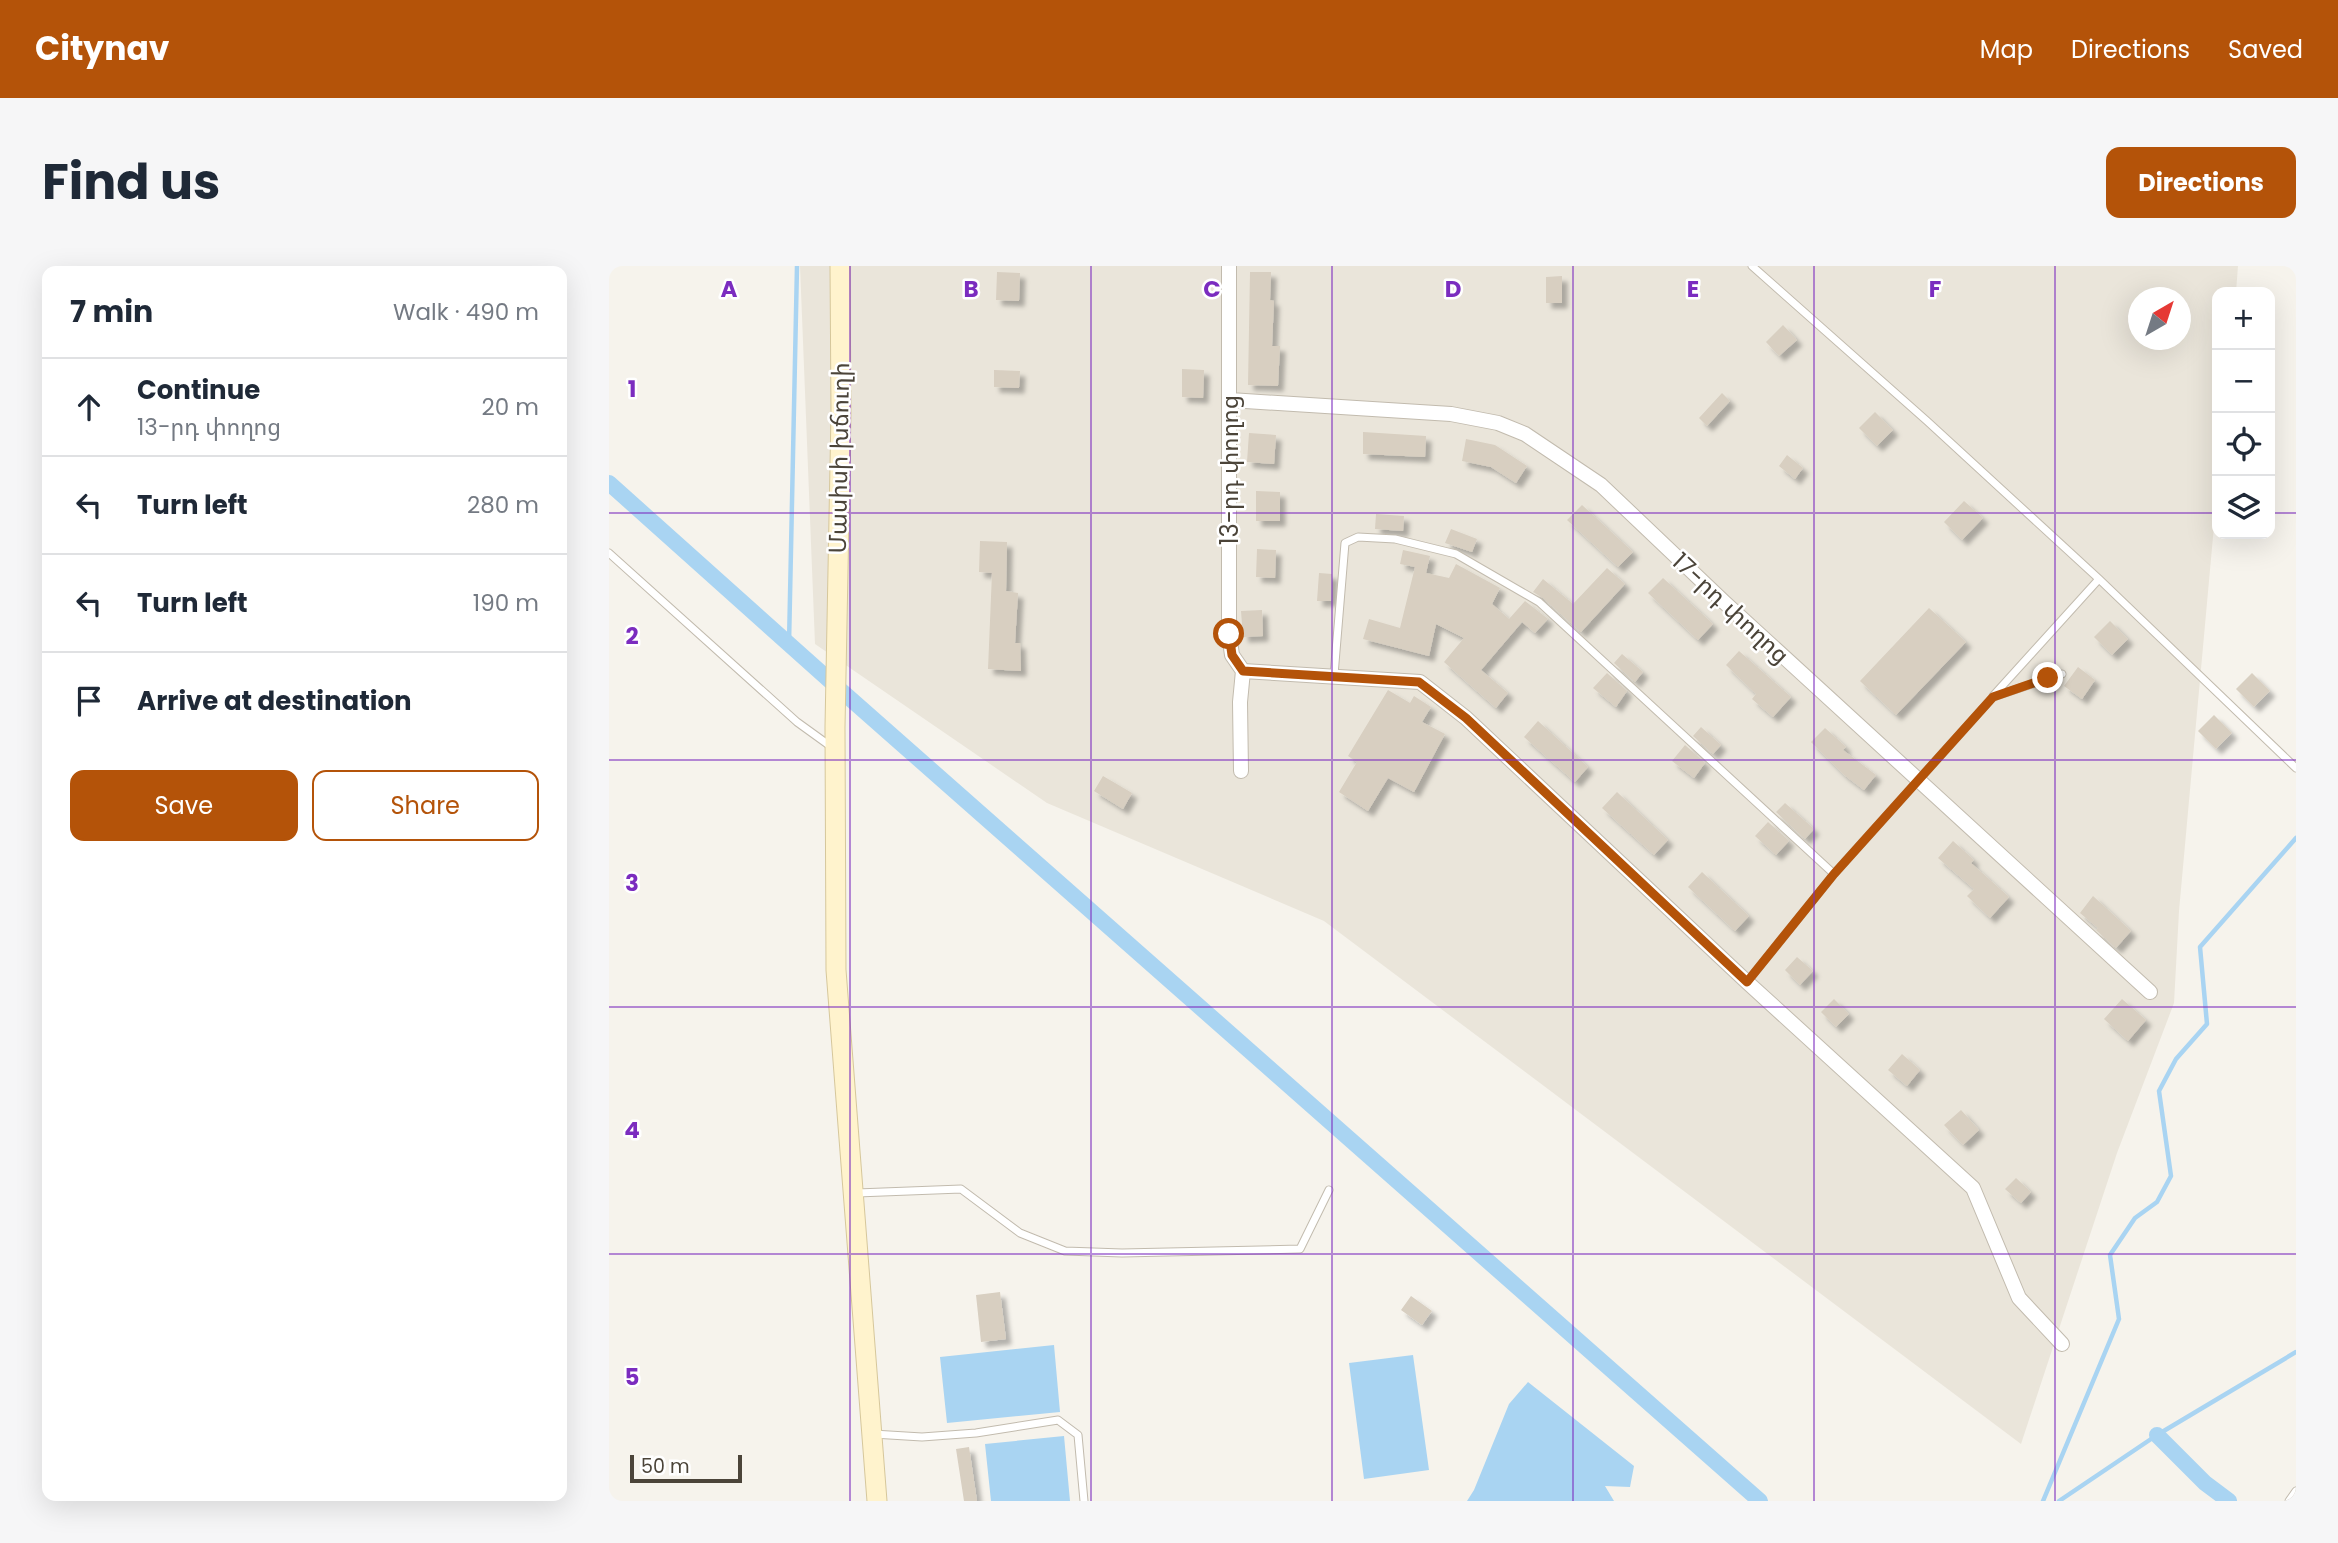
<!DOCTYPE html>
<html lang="en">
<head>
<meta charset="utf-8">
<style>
  :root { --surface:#fff; --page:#f6f6f7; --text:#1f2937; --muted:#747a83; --line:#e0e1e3; --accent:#b45309 }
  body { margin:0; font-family:Poppins,"Noto Sans Armenian",sans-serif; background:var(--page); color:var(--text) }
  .controls { position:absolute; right:21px; top:21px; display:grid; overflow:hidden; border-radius:14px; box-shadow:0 7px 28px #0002 }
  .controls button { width:63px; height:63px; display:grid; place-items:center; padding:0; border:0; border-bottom:2px solid var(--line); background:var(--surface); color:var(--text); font:35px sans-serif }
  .compass { position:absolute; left:1519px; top:21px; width:63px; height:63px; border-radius:50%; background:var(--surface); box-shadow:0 7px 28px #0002; rotate:39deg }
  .scale { position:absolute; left:21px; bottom:18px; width:112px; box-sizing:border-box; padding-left:7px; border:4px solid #4b4439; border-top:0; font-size:19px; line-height:24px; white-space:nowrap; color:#4b4439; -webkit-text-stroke:5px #fff; paint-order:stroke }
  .stop { position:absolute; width:21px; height:21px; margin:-16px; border:5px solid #b45309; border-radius:50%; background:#fff }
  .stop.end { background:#b45309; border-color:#fff; box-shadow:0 2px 7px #0008 }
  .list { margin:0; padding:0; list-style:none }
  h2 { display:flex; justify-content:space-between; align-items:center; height:91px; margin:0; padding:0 28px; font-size:30px }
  h2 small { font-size:23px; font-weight:400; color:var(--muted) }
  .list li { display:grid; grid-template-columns:46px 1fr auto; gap:21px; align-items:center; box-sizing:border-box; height:98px; padding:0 28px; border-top:2px solid var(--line) }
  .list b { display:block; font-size:26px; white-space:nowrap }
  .list p { margin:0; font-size:23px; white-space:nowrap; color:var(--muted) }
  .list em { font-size:23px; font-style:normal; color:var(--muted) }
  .actions { display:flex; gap:14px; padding:21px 28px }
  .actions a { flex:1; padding:16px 0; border:2px solid var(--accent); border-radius:14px; text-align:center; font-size:24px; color:var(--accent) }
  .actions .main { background:var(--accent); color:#fff }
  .icon { flex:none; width:38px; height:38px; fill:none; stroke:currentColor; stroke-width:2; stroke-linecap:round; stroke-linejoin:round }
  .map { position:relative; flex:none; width:1687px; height:1235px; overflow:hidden; border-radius:14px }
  header { display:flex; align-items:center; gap:42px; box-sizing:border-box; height:98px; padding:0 35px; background:var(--accent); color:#fff }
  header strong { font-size:33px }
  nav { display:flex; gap:38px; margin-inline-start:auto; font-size:24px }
  .intro { display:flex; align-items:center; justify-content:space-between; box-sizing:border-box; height:168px; padding:0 42px }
  h1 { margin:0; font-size:49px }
  .button { padding:18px 32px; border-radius:14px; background:var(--accent); color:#fff; font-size:24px; font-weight:700 }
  main { display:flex; gap:42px; padding:0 42px }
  aside { flex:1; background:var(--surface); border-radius:14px; box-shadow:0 7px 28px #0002 }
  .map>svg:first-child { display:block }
  .residential { fill:#eae5da; fill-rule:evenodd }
  .water { fill:#a9d4f2 }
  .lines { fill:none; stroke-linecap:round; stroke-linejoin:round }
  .stream { stroke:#a9d4f2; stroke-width:4.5 }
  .canal { stroke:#a9d4f2; stroke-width:16 }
  .building { fill:#d8cfc1; filter:url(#shadow) }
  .service-casing { stroke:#c2bbae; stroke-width:9 }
  .minor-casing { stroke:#c2bbae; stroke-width:16 }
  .secondary-casing { stroke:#d6c79b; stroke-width:21 }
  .service { stroke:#fff; stroke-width:7 }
  .minor { stroke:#fff; stroke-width:14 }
  .secondary { stroke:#fff3cd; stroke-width:19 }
  .route { stroke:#b45309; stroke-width:9 }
  .grid { fill:none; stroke:#7b2cbf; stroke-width:2; stroke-opacity:0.55 }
  .labels { text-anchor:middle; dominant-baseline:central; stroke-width:5; stroke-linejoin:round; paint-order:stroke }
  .street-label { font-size:24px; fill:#4b4439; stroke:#fff }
  .grid-label { font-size:23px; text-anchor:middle; font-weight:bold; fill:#7b2cbf; stroke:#fff; stroke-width:5; stroke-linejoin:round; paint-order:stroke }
</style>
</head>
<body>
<header>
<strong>Citynav</strong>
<nav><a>Map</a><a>Directions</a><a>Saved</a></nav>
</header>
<div class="intro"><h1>Find us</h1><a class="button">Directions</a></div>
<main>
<aside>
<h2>7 min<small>Walk · 490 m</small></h2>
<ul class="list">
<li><svg class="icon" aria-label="ahead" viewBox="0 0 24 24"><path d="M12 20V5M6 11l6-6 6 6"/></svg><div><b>Continue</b><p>13-րդ փողոց</p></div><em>20 m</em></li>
<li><svg class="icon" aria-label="left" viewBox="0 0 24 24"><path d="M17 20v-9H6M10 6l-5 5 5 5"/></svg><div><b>Turn left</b></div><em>280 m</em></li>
<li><svg class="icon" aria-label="left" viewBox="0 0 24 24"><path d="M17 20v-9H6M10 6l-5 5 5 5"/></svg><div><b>Turn left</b></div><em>190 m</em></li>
<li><svg class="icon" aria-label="arrive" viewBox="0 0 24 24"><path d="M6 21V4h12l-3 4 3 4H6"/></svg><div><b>Arrive at destination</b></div></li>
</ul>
<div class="actions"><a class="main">Save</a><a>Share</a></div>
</aside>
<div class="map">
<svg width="1687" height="1235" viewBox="0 0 1687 1235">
  <defs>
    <filter id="shadow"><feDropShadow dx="5.5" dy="5.5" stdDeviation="2" flood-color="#0004"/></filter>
  </defs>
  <rect width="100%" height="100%" fill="#f6f3ec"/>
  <path class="residential" d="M191,0H1629L1627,26H1608V227L1570,645L1565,737L1508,887L1412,1178L715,655L438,537L206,378ZM1530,32H1572V74H1530Z"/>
  <path class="water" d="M445,1079L451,1146L338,1157L331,1091Z
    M804,1089L820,1204L755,1213L740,1097Z
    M919,1116L1025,1200L1021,1221L996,1220L1005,1235H858L865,1224L900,1138Z
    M455,1170L461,1235H382L376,1178Z"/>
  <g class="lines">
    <path class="stream" d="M180,378L188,0
      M1434,1235L1510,1053L1501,989L1526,952L1548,936L1562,910L1550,825L1567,793L1598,758L1591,681L1687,572
      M1450,1235L1548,1169L1687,1086"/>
    <path class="canal" d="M0,217L228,421L1151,1235
      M1548,1169L1596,1217L1620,1235"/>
  </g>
  <path class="building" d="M388,6L411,7L410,35L387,34Z
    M641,6H662L661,34L665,35L663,80H671L669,120L639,119Z
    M953,10V37H937V11Z
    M1174,59L1188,74L1170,90L1157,76Z
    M573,103L595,104L594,132L573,131Z
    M385,104L411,105L410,122L385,121Z
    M1113,127L1121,135L1098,160L1090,152Z
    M1266,146L1284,164L1268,180L1250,162Z
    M754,166L817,170L816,191L754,188Z
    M640,167L667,169L665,198L638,196Z
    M857,173L886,179L918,200L907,217L882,201L853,195Z
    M1178,189L1194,202L1186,213L1170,200Z
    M647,225L671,226V255H647Z
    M1355,235L1374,252L1353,274L1335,256Z
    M973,239L1024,286L1009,301L958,254Z
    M767,248L795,250L794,265L766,263Z
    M842,263L868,273L863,286L836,277Z
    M371,275L398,276L397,325L409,327L406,377H411L412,405L379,403L383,307L370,306Z
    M648,283L667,284L666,312L647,311Z
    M794,284L821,290L817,307L840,312L847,298L891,322L883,338L900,353L916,335L939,353L926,367L913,356L872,404L899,427L887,442L835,396L855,372L827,358L820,390L754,373L760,353L791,362L806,301L791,298Z
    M998,302L1016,318L972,366L934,332L924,326L934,313L964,338Z
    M710,307L723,308L722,335H708Z
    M1054,312L1104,358L1089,374L1039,327Z
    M1320,342L1357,376L1287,449L1251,415Z
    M653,344L654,370L634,371L632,345Z
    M1501,355L1519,373L1503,389L1485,371Z
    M1130,385L1182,431L1164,451L1143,433L1147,428L1117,399Z
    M1013,388L1034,406L1026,416L1005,397Z
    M1469,401L1486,414L1473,433L1455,420Z
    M998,407L1018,425L1007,441L984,422Z
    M1643,407L1661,425L1645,441L1627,423Z
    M779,424L801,437L805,430L822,441L813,456L836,468L805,526L779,512L759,545L730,526L748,496L739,490Z
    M1605,449L1623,467L1607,483L1589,465Z
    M929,455L979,501L966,516L915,471Z
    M1092,461L1112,479L1104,488L1084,470Z
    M1216,462L1237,481L1234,484L1267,509L1255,524L1234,508L1202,476Z
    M1076,479L1096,497L1085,512L1063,495Z
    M494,510L523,527L514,543L485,525Z
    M1008,526L1059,574L1045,589L993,542Z
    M1176,537L1205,563L1196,573L1167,546Z
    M1159,556L1180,575L1167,589L1146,570Z
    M1344,575L1365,594L1362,597L1400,631L1381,652L1358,630L1365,623L1329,592Z
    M1093,606L1140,650L1126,665L1079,621Z
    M1484,630L1522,665L1507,682L1487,664L1489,662L1471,647Z
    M1188,691L1204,705L1191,719L1176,704Z
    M1225,733L1240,748L1227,761L1212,746Z
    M1513,733L1537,754L1519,775L1495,753Z
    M1293,788L1311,804L1298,820L1279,804Z
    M1352,844L1370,864L1354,879L1335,859Z
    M1407,912L1422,926L1412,937L1396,923Z
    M391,1026L397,1073L372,1076L367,1029Z
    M802,1030L823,1045L813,1059L792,1044Z
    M360,1181L368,1235H355L347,1183Z"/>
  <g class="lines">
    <defs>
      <path id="service" d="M1143,0L1318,155L1490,313L1687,502
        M0,287L188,456L224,482
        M725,409L736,277L749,271L786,273L847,288L930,336L1225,608
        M1384,430L1490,313
        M1138,716L1225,608L1384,431L1453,408
        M248,927L352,923L411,967L456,985L513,987L691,983L720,924
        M264,1168L313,1171L367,1167L449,1154L469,1169L475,1235
        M1680,1235L1687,1225"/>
      <path id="minor" d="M620,0V368L623,389L634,405
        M621,134L842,148L889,157L916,168L992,219L1115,336L1541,726
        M634,405L811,416L857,452L1138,716L1364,922L1410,1032L1453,1078
        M632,505L631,436L634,405"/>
      <path id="secondary" d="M231,0L232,147L226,461L227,704L268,1235"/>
    </defs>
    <use href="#service" class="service-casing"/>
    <use href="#minor" class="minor-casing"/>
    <use href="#secondary" class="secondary-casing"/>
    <use href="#service" class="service"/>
    <use href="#minor" class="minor"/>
    <use href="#secondary" class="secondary"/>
  </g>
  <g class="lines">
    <path class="route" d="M620,368L623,389L634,405L810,416L857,452L1138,716L1225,608L1384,431L1439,412"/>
  </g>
  <path class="grid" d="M241,0V1235M482,0V1235M723,0V1235M964,0V1235M1205,0V1235M1446,0V1235M0,247H1608M1661,247H1687M0,494H1687M0,741H1687M0,988H1687"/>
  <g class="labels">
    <g class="street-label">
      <text transform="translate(230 192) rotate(-89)">Մասիսի խճուղի</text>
      <text transform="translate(620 204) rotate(-90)">13-րդ փողոց</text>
      <text transform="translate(1122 342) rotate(43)">17-րդ փողոց</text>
    </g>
  </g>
  <g class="grid-label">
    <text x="120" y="31">A</text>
    <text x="362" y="31">B</text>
    <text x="603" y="31">C</text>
    <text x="844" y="31">D</text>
    <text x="1084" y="31">E</text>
    <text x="1326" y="31">F</text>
    <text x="23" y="131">1</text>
    <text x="23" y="378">2</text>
    <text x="23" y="625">3</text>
    <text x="23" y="872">4</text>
    <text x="23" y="1119">5</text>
  </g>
</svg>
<div class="controls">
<button>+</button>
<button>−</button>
<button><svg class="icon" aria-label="locate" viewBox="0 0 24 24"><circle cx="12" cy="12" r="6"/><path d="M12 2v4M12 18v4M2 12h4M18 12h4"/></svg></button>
<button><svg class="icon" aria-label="layers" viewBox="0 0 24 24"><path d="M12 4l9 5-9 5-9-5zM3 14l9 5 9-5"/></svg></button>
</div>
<svg class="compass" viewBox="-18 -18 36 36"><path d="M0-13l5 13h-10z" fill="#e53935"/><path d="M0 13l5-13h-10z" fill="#747a83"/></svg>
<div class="scale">50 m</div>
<div class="stop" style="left:620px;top:368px"></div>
<div class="stop end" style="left:1439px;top:412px"></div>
</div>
</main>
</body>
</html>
